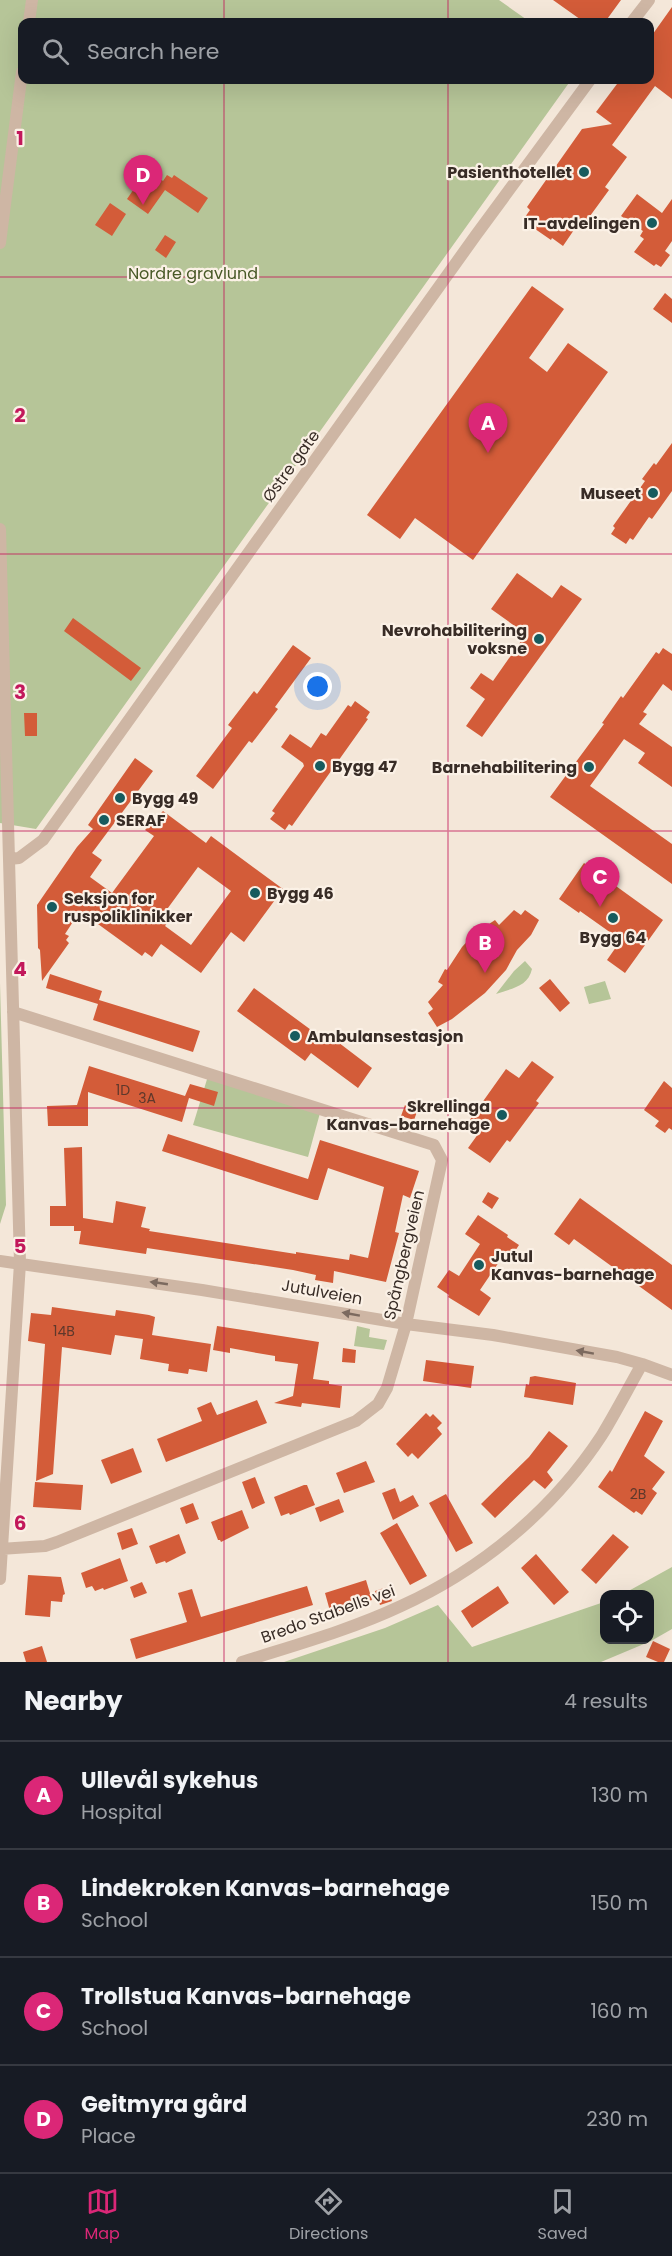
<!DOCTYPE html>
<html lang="en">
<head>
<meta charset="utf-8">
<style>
  :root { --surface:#171b24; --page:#20242c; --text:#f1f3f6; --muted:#9ea1a6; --line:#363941; --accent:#db2777 }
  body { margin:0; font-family:Poppins,sans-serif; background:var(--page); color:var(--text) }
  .controls { position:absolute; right:18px; bottom:18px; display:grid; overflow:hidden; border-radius:12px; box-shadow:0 6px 24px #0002 }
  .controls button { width:54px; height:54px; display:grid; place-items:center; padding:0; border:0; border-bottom:2px solid var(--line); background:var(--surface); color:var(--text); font:30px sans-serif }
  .you { position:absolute; left:318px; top:687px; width:21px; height:21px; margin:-15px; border:4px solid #fff; border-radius:50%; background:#1a73e8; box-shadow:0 0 0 9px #1a73e833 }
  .badge { display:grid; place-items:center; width:39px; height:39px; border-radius:50%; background:var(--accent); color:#fff; font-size:20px; font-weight:700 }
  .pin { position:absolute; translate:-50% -50px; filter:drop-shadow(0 2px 3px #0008) }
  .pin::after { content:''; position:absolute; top:32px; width:21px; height:18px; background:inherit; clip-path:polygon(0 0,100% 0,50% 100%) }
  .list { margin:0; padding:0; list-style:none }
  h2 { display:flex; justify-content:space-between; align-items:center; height:78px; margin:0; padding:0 24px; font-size:26px }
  h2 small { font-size:20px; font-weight:400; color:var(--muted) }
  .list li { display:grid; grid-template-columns:39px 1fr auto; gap:18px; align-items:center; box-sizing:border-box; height:108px; padding:0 24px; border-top:2px solid var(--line) }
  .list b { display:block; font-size:22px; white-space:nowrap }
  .list p { margin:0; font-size:20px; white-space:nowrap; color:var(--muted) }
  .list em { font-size:20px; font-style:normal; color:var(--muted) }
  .icon { flex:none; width:33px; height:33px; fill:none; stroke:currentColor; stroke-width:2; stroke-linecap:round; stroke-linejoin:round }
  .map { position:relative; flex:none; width:672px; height:1662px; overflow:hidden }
  .search { position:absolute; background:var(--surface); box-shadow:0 6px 24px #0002; left:18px; right:18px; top:18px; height:66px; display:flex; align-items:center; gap:15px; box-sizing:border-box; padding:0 21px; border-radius:12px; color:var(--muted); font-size:22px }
  .sheet { height:510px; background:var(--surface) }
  nav { display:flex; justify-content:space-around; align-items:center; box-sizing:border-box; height:84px; border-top:2px solid var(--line); background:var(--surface); font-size:16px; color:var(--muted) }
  nav a { display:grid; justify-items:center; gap:3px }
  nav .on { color:var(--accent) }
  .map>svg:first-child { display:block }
  .green { fill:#b6c598 }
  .building { fill:#d35c39; fill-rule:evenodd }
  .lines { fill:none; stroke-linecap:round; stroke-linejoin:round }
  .street { stroke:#ceb6a4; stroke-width:12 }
  .oneway { fill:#7c6a5f }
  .grid { fill:none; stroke:#c2185b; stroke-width:1.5; stroke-opacity:0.55 }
  .poi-dot { fill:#175b5e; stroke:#fbf1e6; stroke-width:2 }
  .labels { text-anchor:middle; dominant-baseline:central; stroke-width:4.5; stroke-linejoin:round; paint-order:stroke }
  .number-label { font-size:14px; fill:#5f382b }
  .poi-label { font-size:16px; font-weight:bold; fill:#382c26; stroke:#fbf1e6; text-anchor:start }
  .park-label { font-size:16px; fill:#485927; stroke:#fbf1e6 }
  .street-label { font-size:16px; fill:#382c26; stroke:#fbf1e6 }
  .grid-label { font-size:20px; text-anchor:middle; font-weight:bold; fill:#c2185b; stroke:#fbf1e6; stroke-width:4.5; stroke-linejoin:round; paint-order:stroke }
</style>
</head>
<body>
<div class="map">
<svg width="672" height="1662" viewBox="0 0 672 1662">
  <rect width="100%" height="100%" fill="#f4e7d9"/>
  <path class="green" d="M0,0H499L530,22H22V80H571L36,829L0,823Z
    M525,961L532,969C528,987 512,988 496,994L514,971Z
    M605,981L611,999L589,1004L584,987Z
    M0,983L6,1205L0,1224Z
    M208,1076L320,1113L308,1157L193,1125Z
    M357,1326L370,1329L369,1337L387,1340L384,1350L354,1346Z
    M672,1567V1629L651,1641L601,1662H284L385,1628L438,1605L472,1647L604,1602V1640H650V1594H623Z"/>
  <path class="building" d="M553,0H621L605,22H584Z
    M672,7V99L655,86L612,145L627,157L605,187L609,190L582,227L578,224L563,246L552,238L551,240L538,231L534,228L537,225L525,217L530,210L527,207L582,129L612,124L596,112L620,80H650V38Z
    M147,170L163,181L167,175L172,178L174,175L208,198L198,213L165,190L148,214L127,199Z
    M637,194L662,213L672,199V241L665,251L670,255L661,267L656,264L654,266L634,252L644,239L640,236L643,231L621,216Z
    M110,203L126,214L112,236L95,225Z
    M165,235L176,242L166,258L155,250Z
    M532,286L564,309L529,358L547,372L568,343L608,372L473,560L415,518L400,539L367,515Z
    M665,293L672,299V323L653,309Z
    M672,443V491L652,519L649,517L633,540L630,538L626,544L611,534L615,528L613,526L645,481L642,479L654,463L656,465Z
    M517,573L552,598L561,585L582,599L482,737L466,726L485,699L470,688L481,673L493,681L526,634L491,609Z
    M73,618L141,668L131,681L64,631Z
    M293,645L311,658L275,707L278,709L252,743L249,741L213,789L196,776L232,728L228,725L254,691L257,694Z
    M663,648L672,654V691L663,684L643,712L647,714L639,724L672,747V787L638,763L645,753L624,739L590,786L672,844V884L550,797L604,724L602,723L621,696L623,698L656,652L659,654Z
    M355,701L370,712L366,718L368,719L292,826L289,824L285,830L270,819L275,813L272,811L304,766L303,763L281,747L290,734L311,748L321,733L326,736L348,705L351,707Z
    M24,713H37V736H25Z
    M135,758L153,771L92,853L102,860L90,877L112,893L154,836L145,830L163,811L206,843L211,836L283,889L244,942L231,932L201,973L161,944L152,957L145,952L142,956L80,911L65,934L69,936L66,940L69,943L42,981L40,950L38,948L37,905L77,847L93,829L88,825ZM198,867L231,891L191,945L165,926L172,917L165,912Z
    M584,863L663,920L625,973L607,960L621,940L580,911L579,913L559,899Z
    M514,910L521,915L525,910L539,920L531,935L517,950L506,970L485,993L452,1019L437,1027L428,1013L433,1009L428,1002L443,985L438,982L445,969L447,970L462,947L474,934L495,920L499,925Z
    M50,974L102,991L99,1000L200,1031L193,1052L93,1020L98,1004L46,988Z
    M550,979L570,1003L560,1012L539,988Z
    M254,988L322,1038L326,1033L372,1068L358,1088L311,1053L305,1061L237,1011Z
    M532,1061L554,1077L536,1101L539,1103L510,1142L507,1140L490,1163L468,1148L481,1130L469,1121L506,1069L519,1078Z
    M89,1066L185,1096L190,1084L218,1092L214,1106L189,1098L182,1122L88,1092V1126H48L47,1106L77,1105Z
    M664,1081L672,1088V1130L669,1128L665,1133L655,1126L659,1121L644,1110Z
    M405,1105L418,1109L414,1120L401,1116Z
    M168,1134L308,1179L320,1140L419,1171L410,1198L403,1195L395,1232L399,1233L386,1282L334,1271L333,1283L315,1280L316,1275L293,1270L147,1248L146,1254L79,1244L81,1231H74V1226H50V1206H66L64,1148L82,1147L83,1218L113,1223L116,1201L146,1207L141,1227L150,1229L149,1231L296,1254V1252L349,1260L350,1254L368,1258L384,1187L328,1168L318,1200H315L162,1151Z
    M488,1192L499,1198L492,1209L482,1202Z
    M580,1198L672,1265V1310L574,1239L569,1245L554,1234Z
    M478,1215L508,1235L507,1237L519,1245L507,1263L501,1259L480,1290L491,1298L479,1316L448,1297L449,1295L437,1287L449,1270L459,1276L480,1244L465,1234Z
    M52,1307L115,1316L116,1310L149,1315L155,1317L152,1335L211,1344L207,1372L189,1369L188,1374L168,1371L169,1364L140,1359L143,1339L115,1335L111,1355L62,1347L53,1474L36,1481L45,1344L28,1341L31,1313L51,1315Z
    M217,1326L319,1342L313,1379L329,1381V1384L342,1386L340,1408L302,1403L301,1407L274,1403L293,1396L298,1364L275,1361V1356L257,1353L230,1348V1353L213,1350Z
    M343,1348L356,1350L355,1363L342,1362Z
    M426,1360L474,1366L471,1388L423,1381Z
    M535,1376L576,1383L573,1405L524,1397L526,1384L529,1385L530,1377Z
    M257,1400L267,1423L166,1462L157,1439L202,1421L197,1408L211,1402L217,1415Z
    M645,1411L663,1421L644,1456L665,1472L652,1489L657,1493L642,1515L636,1511L634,1513L598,1487L610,1470L612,1472Z
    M426,1413L430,1417L433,1414L442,1423L437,1428L442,1434L418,1459L412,1453L408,1457L396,1444Z
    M549,1431L568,1446L547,1472L553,1480L545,1489L534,1480L495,1518L481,1504L529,1457Z
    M133,1448L142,1472L111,1484L101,1460Z
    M366,1461L375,1482L344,1493L336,1473Z
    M255,1477L265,1503L252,1509L242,1482Z
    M35,1482L83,1485L81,1510L33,1507Z
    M304,1485H307L315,1505L290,1515L289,1513L281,1516L274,1497Z
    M395,1488L400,1502L413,1495L419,1506L393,1520L382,1493Z
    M446,1494L473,1543L456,1552L429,1503Z
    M339,1499L344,1512L320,1522L315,1508Z
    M193,1503L199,1519L186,1524L180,1508Z
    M242,1510L249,1528L221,1542L220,1540H218L211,1522Z
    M397,1523L427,1576L410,1585L380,1533Z
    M132,1528L138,1544L122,1550L117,1533Z
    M179,1534L186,1553L166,1563L165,1561L156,1564L149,1546Z
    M613,1534L629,1547L596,1584L581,1570Z
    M536,1554L569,1592L554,1605L521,1568Z
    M120,1558L128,1581L104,1590L103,1588L95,1591L92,1586L86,1588L81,1573Z
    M28,1575L61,1577L65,1594L63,1595L62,1602L51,1601L50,1617L25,1615Z
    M366,1580L372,1600L336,1612V1609L330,1611L325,1593Z
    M142,1582L147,1593L134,1598L130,1587Z
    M307,1586L313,1605L136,1659L130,1639L187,1622L178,1593L192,1589L201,1617Z
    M498,1586L509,1603L472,1628L461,1611Z
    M387,1587L392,1601L380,1605L375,1591Z
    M653,1641L670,1649L664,1662H658L646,1657Z
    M42,1646L47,1662H26L23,1652Z"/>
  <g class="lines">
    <path class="street" d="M29,22L32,0
      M632,22L649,0
      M0,243L22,72
      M0,529L20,1263L0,1579
      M9,859L19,858L43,840L476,235L590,80
      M0,1261L202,1290L406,1324L493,1335L617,1357L642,1364L672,1375
      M0,1549L45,1546L57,1542L356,1421L378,1404L387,1388L406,1324L442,1160L434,1145L13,1012
      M242,1662C295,1645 350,1630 401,1606C482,1569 553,1510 602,1435C616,1412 629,1387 642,1364"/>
  </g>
  <defs><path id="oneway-solid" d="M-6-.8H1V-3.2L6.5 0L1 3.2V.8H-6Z" transform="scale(1.5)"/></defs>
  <g class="oneway">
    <use href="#oneway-solid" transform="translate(159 1283) rotate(-172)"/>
    <use href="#oneway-solid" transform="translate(351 1314) rotate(-170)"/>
    <use href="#oneway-solid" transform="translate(585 1352) rotate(-170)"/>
  </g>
  <path class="grid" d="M224,0V22M448,0V22M224,80V1662M448,80V1662M0,277H672M0,554H672M0,831H672M0,1108H672M0,1385H672"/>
  <g class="poi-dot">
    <circle cx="584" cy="172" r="6"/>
    <circle cx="652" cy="223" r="6"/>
    <circle cx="653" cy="493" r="6"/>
    <circle cx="539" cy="639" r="6"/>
    <circle cx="320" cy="766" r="6"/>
    <circle cx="589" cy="767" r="6"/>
    <circle cx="120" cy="798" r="6"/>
    <circle cx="104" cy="820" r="6"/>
    <circle cx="255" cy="893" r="6"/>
    <circle cx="52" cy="907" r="6"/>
    <circle cx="613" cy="918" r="6"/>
    <circle cx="295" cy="1036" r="6"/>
    <circle cx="502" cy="1115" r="6"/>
    <circle cx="479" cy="1265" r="6"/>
  </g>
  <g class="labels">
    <g class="number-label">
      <text x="123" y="1090">1D</text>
      <text x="147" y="1098">3A</text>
      <text x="64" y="1331">14B</text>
      <text x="638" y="1494">2B</text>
    </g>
    <g class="poi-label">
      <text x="572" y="172" text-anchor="end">Pasienthotellet</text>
      <text x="640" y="223" text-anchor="end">IT-avdelingen</text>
      <text x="641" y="493" text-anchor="end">Museet</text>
      <text x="527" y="630" text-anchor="end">Nevrohabilitering<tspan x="527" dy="18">voksne</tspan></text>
      <text x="332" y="766">Bygg 47</text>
      <text x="577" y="767" text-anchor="end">Barnehabilitering</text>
      <text x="132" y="798">Bygg 49</text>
      <text x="116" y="820">SERAF</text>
      <text x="267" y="893">Bygg 46</text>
      <text x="64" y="898">Seksjon for<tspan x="64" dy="18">ruspoliklinikker</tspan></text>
      <text x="613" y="937" text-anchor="middle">Bygg 64</text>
      <text x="307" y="1036">Ambulansestasjon</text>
      <text x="490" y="1106" text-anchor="end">Skrellinga<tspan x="490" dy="18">Kanvas-barnehage</tspan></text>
      <text x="491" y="1256">Jutul<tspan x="491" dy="18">Kanvas-barnehage</tspan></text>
    </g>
    <g class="park-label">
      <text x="193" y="273">Nordre gravlund</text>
    </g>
    <g class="street-label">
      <text transform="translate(291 466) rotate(-54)">Østre gate</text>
      <text transform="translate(404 1255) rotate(-77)">Spångbergveien</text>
      <text transform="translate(322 1292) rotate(10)">Jutulveien</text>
      <text transform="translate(328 1614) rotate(-20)">Bredo Stabells vei</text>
    </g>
  </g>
  <g class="grid-label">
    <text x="20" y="145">1</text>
    <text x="20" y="422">2</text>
    <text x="20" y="699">3</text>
    <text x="20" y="976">4</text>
    <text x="20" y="1253">5</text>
    <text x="20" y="1530">6</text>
  </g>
</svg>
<div class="controls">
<button><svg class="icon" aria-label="locate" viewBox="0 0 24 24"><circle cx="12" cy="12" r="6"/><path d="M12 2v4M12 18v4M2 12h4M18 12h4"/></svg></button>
</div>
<div class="you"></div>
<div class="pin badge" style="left:488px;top:453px">A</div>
<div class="pin badge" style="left:485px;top:973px">B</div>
<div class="pin badge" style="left:600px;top:907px">C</div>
<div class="pin badge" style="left:143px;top:205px">D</div>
<div class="search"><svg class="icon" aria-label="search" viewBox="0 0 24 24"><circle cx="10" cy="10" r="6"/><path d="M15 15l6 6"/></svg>Search here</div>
</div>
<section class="sheet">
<h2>Nearby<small>4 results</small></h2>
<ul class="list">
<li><span class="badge">A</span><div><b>Ullevål sykehus</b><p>Hospital</p></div><em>130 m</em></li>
<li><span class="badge">B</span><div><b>Lindekroken Kanvas-barnehage</b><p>School</p></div><em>150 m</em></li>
<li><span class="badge">C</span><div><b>Trollstua Kanvas-barnehage</b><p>School</p></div><em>160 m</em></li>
<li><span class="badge">D</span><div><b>Geitmyra gård</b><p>Place</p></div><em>230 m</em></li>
</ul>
</section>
<nav>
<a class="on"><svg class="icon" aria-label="map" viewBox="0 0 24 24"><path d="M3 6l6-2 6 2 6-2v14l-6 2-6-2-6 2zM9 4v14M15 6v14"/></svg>Map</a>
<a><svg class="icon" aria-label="directions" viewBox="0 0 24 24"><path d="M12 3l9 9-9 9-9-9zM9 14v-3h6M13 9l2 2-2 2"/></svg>Directions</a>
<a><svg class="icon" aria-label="saved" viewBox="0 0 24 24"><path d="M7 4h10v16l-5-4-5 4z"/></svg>Saved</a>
</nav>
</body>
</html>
